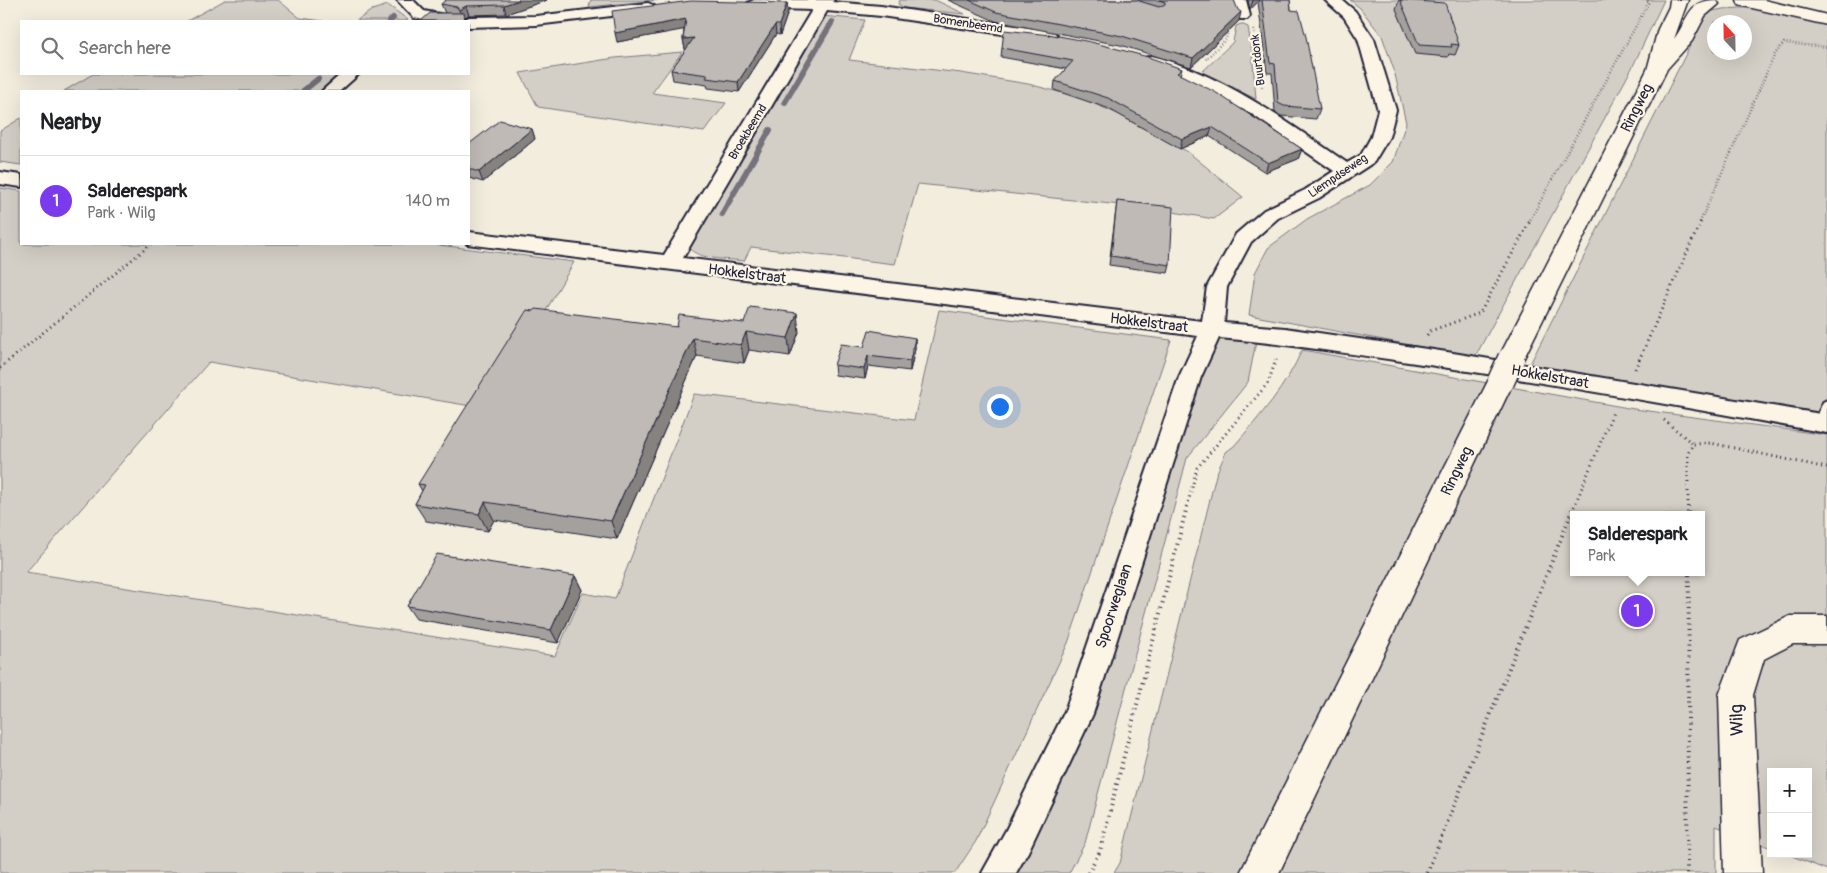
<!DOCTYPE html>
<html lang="en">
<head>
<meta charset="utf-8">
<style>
  :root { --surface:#fff; --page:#f2f2f2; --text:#202124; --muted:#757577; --line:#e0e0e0; --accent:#7c3aed }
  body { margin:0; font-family:Pangolin,sans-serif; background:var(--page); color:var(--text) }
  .controls { position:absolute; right:15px; bottom:15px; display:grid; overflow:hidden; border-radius:0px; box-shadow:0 5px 20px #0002 }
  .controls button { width:45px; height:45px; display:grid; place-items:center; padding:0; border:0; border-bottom:1px solid var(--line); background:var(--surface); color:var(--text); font:25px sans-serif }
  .compass { position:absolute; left:1707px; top:15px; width:45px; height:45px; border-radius:50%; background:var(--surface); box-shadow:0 5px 20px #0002; rotate:338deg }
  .you { position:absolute; left:999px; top:406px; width:18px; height:18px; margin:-12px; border:4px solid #fff; border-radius:50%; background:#1a73e8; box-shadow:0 0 0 8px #1a73e833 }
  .badge { display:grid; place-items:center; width:32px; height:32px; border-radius:50%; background:var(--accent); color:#fff; font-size:16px; font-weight:700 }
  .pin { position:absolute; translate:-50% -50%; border:2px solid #fff; box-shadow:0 1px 5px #0006 }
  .popup { position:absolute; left:1570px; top:511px; width:135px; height:65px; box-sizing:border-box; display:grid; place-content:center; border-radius:0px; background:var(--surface); filter:drop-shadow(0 1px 4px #0005); font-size:16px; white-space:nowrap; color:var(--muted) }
  .popup b { font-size:19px; color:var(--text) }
  .popup::after { content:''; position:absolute; left:50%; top:100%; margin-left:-10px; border:10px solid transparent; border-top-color:var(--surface) }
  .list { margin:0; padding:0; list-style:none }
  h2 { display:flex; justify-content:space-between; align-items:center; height:65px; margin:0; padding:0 20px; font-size:21px }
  h2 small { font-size:16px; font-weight:400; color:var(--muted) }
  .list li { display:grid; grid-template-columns:32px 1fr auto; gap:15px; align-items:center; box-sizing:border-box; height:90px; padding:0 20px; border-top:1px solid var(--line) }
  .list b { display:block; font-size:19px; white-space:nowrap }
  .list p { margin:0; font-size:16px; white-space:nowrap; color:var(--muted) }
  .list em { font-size:16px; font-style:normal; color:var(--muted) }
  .icon { flex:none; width:28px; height:28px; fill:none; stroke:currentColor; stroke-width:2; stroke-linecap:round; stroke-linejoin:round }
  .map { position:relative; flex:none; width:1827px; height:873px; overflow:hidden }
  .search { position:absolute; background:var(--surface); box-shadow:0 5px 20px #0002; left:20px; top:20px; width:450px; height:55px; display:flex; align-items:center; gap:12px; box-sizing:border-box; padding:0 18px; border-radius:0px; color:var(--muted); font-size:19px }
  .panel { position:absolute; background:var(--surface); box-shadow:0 5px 20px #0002; left:20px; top:90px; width:450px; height:155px; border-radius:0px }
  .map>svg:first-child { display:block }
  .green { fill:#d4cfc6; stroke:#7b7880; fill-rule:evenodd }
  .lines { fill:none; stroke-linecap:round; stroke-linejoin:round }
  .stream { stroke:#75727b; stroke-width:6 }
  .service-casing { stroke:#22223b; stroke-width:4 }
  .minor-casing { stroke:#22223b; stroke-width:4 }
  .tertiary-casing { stroke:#22223b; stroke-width:3 }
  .secondary-casing { stroke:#22223b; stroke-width:3 }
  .path-far2 { stroke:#22223b; stroke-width:2.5; stroke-dasharray:0.5 2.5; stroke-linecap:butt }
  .path-far1 { stroke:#22223b; stroke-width:3; stroke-dasharray:1 4; stroke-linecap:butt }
  .path { stroke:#22223b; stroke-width:4; stroke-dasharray:1 4.5; stroke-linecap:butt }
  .service { fill:#fcf5e5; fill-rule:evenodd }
  .minor { fill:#fcf5e5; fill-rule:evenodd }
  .tertiary { fill:#fcf5e5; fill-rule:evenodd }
  .secondary { fill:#fcf5e5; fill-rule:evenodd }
  .secondary-bridge-casing { stroke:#22223b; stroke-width:29; stroke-linecap:butt }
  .secondary-bridge { stroke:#fcf5e5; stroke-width:26 }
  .wall { fill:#a4a09d; stroke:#22223b }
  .shaded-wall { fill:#86827f; stroke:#22223b }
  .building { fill:#bfbab6; stroke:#22223b }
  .labels { text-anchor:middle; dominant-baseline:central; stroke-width:4.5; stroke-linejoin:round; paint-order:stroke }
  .far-street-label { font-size:12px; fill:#22223b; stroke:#fcf5e5 }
  .street-label { font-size:15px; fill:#22223b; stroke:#fcf5e5 }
  .near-street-label { font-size:18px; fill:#22223b; stroke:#fcf5e5 }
</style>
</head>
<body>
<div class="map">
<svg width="1827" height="873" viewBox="0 0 1827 873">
  <rect width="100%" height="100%" fill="#f3edde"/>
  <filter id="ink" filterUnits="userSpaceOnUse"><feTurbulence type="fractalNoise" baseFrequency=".02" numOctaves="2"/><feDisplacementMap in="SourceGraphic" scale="10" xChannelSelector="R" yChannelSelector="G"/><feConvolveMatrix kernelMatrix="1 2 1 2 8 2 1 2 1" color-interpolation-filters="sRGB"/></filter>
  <g filter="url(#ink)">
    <path class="green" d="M225,0H278L300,18L323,21H187Z
      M591,0H658L589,7Z
      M900,0H935L965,14L904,8L898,4Z
      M1350,0H1664L1633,66L1475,357L1249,315L1255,273L1268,248L1307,219L1370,185L1393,162L1406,123L1394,70L1382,36L1360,8Z
      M388,5L408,20L406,21H356L372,10Z
      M1758,7L1827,23V417L1773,405L1528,368L1707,12L1723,9ZM1714,22H1744V52H1714Z
      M822,16L865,20L849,60L961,73L1028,84L1078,97L1118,114L1188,152L1243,197L1214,219L1150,208L918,184L895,264L751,247L744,261C730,259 692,260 688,245Z
      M1241,24L1248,27L1252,51L1256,99L1201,73L1233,42L1236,26Z
      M682,52L652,93L726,103L704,132L538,107L520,73L615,58Z
      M93,74H342L320,91H64Z
      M21,118V165L0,162V131Z
      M0,188L21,191V244H431L574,262L489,409L209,362L26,572L555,656L583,593L615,599L694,394L914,420L939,310L1171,340L1068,643L976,841L955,873H0Z
      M1219,336L1256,342L1248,382L1187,458L1085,843L1069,873H1010L1172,451Z
      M1302,350L1634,409L1827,435V870L1787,854H1808V772H1771V848L1716,826V873H1114L1120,863L1216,475L1226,452L1234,446C1260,416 1286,387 1302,350ZM1573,515H1701V572H1573Z"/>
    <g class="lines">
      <path class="stream" d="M390,21L393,18
        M303,91L318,79
        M785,102L832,22
        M722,214L770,130"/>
      <defs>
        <path id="service" d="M1827,400V421L1824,426H1816L1814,423L1823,402Z"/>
        <path id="minor" d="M397,0H413L424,11L460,18L462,21H428L414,18Z
          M754,0H834L832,2L881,6L1049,31L1055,33L1057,36L1055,39L1049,41L881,16L827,11L683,258L1202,321L1207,287L1236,234L1264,210L1305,190L1334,171L1250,113L1183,79L1145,64L1143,61L1145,58L1151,56C1223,74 1287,122 1347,163L1361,155L1371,137L1378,110L1358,39L1344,17L1325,0H1342L1355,11L1374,39L1396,110L1389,137L1374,162L1319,198L1278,218L1251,242L1227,287L1224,323L1285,328L1447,352L1827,415V433C1694,409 1562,385 1429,365C1359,355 1290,344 1219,338L1201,377L1093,714L1028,852L1016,873H982L1006,830L1065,711L1179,377L1198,336L467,244H469V232L664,255L812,10L749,8L746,5L749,2Z
          M1230,0H1246L1250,16L1247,19H1237Z
          M648,3L653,5L656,8L653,11L536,25L469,27V21H462L469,17L536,16Z
          M341,74H359L340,91H322Z
          M0,172L21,175V187L0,184Z"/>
        <path id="tertiary" d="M1790,616H1827V644H1793L1764,659L1753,695L1762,873H1724L1719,695L1740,640Z"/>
        <path id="secondary" d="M1670,0H1688L1674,39C1688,21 1687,0 1716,0L1719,4L1705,16L1692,41L1667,69L1520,366L1511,368L1502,366L1498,359L1647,70L1658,29L1669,7Z
          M1737,0H1764L1827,15V25L1739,5Z
          M1501,371L1510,374L1514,381L1279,873H1240L1488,381L1492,374Z"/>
      </defs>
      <use href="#service" class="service-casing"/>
      <use href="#minor" class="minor-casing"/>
      <use href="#tertiary" class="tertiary-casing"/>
      <use href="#secondary" class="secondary-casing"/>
      <path class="path-far2" d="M1254,30L1262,88
        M1206,59L1226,39L1228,31
        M1529,222L1649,2L1647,0
        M1700,222L1775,54L1784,43L1827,47"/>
      <path class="path-far1" d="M1427,335L1430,331L1480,313L1530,221
        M0,368L151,244
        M1635,369L1701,221
        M1664,420L1693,444
        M1187,507L1197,468L1268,383L1277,357
        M1574,507L1614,410
        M1688,507V453L1693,444L1711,443L1827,468"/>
      <path class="path" d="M1688,506V515
        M1088,873L1100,851L1187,506
        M1427,873L1574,506
        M1687,873L1689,572"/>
      <use href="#service" class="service"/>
      <use href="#minor" class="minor"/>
      <use href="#tertiary" class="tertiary"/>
      <use href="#secondary" class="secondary"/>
      <defs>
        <path id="secondary-bridge" d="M1501,381L1511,359"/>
      </defs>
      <use href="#secondary-bridge" class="secondary-bridge-casing"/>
      <use href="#secondary-bridge" class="secondary-bridge"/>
    </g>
    <path class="wall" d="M547,0L506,14L469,15L465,17L445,13L441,4Z
      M948,0H1234L1239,21L1191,67L1120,45L995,21Z
      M1248,0H1290L1291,10L1320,109L1316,119L1281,116L1275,112L1272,73H1267L1258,2L1250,10Z
      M1399,0H1407L1459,45L1455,55L1449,54L1448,57L1415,54L1396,9Z
      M787,3L788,12L780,35L776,34L739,92L708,88L707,85L673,80L671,70L686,49H685L683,39L684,29L617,42Z
      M1048,34L1182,69L1180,75L1302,149L1298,159L1265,172L1209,136L1180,149L1107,108L1054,90L1055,81L1066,69L1001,57L1002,48L1048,35Z
      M532,129L535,139L483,182L469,178V144Z
      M1117,201L1170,265L1168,273L1109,265Z
      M677,327L799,332L790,356L749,350L744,363L697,356L617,539L494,520L488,531L426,521L415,504L422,491L418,484Z
      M915,338V349L910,371L868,366L865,379L835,375L834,365L864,347Z
      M575,576L582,590L558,643L416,619L407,606Z"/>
    <path class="shaded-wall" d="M519,0H547L506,14L504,5Z
      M1253,0H1259L1258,2L1250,10Z
      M787,3L788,12L780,35L779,25Z
      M466,6L469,15L465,17L467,21H465L463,18L459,10Z
      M1241,12L1239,21L1191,67L1193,58Z
      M686,19L687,29L617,42L615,33Z
      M775,25L776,34L739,92L738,82Z
      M694,38L696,47L685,49L683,39Z
      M1212,127L1209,136L1180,149L1182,139Z
      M532,129L535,139L483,182L479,172Z
      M1302,149L1298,159L1265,172L1268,163Z
      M797,313L799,332L790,356L788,338Z
      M746,332L749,350L744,363L741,345Z
      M693,338L697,356L617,539L611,521Z
      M915,338V349L910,371V361Z
      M868,356V366L865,379L864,369Z
      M485,502L494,520L488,531L479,514Z
      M575,576L582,590L558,643L551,630Z"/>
    <path class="building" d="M446,0H519L504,5L466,6L459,10L457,7L441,4Z
      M969,0H1136L1159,7L1165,4V2L1159,0H1234L1238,10L1241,12L1193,58L1122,36L996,12Z
      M1262,0H1290L1291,10L1299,11L1306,37L1320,109L1284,106L1278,103L1275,64L1270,63Z
      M1400,0L1445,3L1459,45L1451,44L1452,47L1419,45Z
      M691,1L787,3L779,25H775L738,82L706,78L708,75L671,70L694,38L683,39L686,19L615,33L612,11Z
      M430,13H464L465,21H421Z
      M1004,30L1050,35L1048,34L1091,42L1148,57L1182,69L1177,73L1215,92L1302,149L1268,163L1212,127L1182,139L1108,98L1055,81L1073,61L1002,48Z
      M500,120L532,129L479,172L469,169V144Z
      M1117,201L1173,207L1170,265L1111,256Z
      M750,307L797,313L788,338L746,332L741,345L693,338L611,521L485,502L479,514L415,504L425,485L418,484L527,310L534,311L536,309L677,327L679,315L744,323Z
      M869,330L915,338L910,361L868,356L864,369L834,365L841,344L864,347Z
      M437,554L575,576L551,630L407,606Z"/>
  </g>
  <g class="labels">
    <g class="far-street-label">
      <text transform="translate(968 24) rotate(9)">Bomenbeemd</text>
      <text transform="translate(1258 60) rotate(-97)">Buurtdonk</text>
      <text transform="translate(748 132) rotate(-59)">Broekbeemd</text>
      <text transform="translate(1338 176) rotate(-34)">Liempdseweg</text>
    </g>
    <g class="street-label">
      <text transform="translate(1637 108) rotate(-63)">Ringweg</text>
      <text transform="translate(747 274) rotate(7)">Hokkelstraat</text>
      <text transform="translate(1149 323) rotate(7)">Hokkelstraat</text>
      <text transform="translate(1550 377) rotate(10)">Hokkelstraat</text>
      <text transform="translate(1457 471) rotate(-64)">Ringweg</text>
      <text transform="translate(1114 606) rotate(-72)">Spoorweglaan</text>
    </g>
    <g class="near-street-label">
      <text transform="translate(1737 720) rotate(-92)">Wilg</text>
    </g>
  </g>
</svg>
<div class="controls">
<button>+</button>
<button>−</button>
</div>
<svg class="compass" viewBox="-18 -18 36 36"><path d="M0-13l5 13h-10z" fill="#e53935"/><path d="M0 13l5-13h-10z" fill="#757577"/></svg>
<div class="you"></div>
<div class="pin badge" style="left:1637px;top:611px">1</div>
<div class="popup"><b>Salderespark</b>Park</div>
<div class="search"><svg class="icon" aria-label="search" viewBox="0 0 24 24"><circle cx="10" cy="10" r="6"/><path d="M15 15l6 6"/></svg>Search here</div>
<section class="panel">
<h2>Nearby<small></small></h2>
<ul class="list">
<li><span class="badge">1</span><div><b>Salderespark</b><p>Park · Wilg</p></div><em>140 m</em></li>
</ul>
</section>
</div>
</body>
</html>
